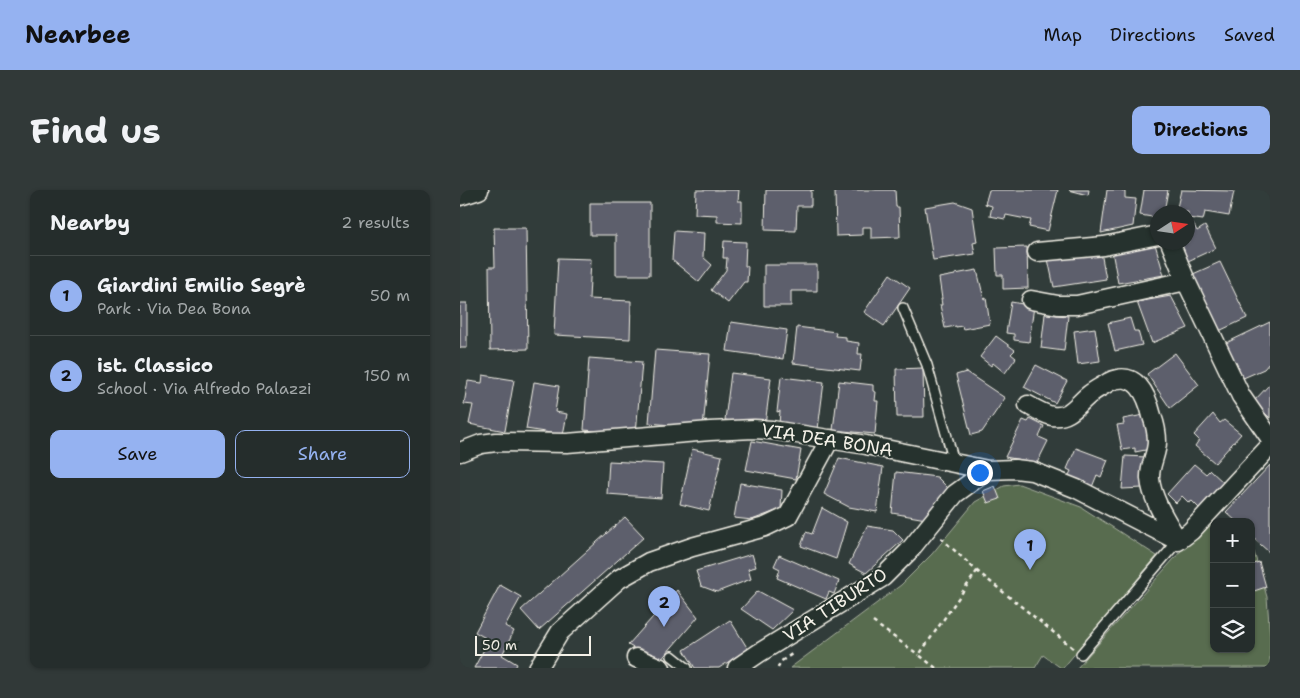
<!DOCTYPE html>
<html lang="en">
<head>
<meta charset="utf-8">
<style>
  :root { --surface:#252d2c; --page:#313938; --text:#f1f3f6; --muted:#a3a8a9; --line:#424948; --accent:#95b2f1 }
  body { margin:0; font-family:"Shantell Sans",sans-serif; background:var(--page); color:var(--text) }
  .controls { position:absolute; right:15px; bottom:15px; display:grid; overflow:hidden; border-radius:10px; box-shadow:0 1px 4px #0004 }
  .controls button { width:45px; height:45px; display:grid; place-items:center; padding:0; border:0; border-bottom:1px solid var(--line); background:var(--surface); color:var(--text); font:25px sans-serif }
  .compass { position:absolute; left:690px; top:15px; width:45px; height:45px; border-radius:50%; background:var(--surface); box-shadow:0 1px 4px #0004; rotate:78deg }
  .scale { position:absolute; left:15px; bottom:12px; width:116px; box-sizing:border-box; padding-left:5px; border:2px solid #f4f1e8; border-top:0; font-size:14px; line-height:18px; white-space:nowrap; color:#f4f1e8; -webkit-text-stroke:4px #26332d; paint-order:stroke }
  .you { position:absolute; left:519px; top:282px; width:18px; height:18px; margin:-12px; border:4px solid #fff; border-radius:50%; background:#1a73e8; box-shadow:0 0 0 8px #1a73e833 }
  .badge { display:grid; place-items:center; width:32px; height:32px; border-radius:50%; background:var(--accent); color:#111; font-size:16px; font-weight:700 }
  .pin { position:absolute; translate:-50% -41px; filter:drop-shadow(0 1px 2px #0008) }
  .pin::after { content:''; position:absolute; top:26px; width:18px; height:15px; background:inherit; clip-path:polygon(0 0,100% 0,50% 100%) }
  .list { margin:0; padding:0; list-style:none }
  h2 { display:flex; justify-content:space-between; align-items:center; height:65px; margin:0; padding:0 20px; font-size:21px }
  h2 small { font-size:16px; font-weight:400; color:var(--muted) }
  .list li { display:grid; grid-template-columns:32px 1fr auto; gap:15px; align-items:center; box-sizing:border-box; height:80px; padding:0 20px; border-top:1px solid var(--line) }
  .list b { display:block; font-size:19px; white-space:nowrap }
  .list p { margin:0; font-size:16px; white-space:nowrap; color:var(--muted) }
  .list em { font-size:16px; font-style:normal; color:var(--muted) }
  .actions { display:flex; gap:10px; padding:15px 20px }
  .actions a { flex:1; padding:11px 0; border:1px solid var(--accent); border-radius:10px; text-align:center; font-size:18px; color:var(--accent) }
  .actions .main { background:var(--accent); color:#111 }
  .icon { flex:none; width:28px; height:28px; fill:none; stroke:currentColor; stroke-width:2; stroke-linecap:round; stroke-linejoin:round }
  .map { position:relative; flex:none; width:810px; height:478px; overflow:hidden; border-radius:10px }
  header { display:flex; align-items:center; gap:30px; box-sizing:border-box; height:70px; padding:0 25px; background:var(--accent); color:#111 }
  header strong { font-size:24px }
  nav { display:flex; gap:28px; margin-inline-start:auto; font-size:18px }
  .intro { display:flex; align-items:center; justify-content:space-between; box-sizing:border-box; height:120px; padding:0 30px }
  h1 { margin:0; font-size:35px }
  .button { padding:12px 22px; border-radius:10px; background:var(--accent); color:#111; font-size:18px; font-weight:700 }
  main { display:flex; gap:30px; padding:0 30px }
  aside { flex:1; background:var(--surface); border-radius:10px; box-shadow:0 1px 4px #0004 }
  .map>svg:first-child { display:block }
  .green { fill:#586c50; stroke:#a6ae9c }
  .building { fill:#5d5f6c; stroke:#f4f1e8 }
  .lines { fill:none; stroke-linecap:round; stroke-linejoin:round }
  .service-casing { stroke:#f4f1e8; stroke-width:12 }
  .minor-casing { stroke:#f4f1e8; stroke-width:21 }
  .path { stroke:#f4f1e8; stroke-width:2.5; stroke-dasharray:4 4; stroke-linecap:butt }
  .service { stroke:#26332d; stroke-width:9 }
  .minor { stroke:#26332d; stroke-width:18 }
  .labels { text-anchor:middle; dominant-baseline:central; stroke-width:4; stroke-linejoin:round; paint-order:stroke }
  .street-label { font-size:18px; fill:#f4f1e8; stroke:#26332d }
</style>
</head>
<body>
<header>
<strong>Nearbee</strong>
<nav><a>Map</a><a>Directions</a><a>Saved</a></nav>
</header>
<div class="intro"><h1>Find us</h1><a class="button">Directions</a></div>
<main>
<aside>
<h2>Nearby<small>2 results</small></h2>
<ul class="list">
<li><span class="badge">1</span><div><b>Giardini Emilio Segrè</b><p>Park · Via Dea Bona</p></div><em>50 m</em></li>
<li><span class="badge">2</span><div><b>ist. Classico</b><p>School · Via Alfredo Palazzi</p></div><em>150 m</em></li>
</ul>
<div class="actions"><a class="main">Save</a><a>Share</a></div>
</aside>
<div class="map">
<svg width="810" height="478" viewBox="0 0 810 478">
  <rect width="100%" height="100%" fill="#313c3a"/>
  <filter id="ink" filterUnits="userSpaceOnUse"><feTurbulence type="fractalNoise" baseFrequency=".02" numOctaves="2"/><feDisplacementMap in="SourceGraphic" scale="10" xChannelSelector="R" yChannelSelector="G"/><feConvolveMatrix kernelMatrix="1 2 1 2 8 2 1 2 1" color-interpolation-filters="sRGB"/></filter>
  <g filter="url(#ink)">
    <path class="green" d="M559,294L621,317L697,366L603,478H601L583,465L575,478H330L441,395L472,364L515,312L544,296Z
      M754,332V459H791V358L794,362L807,407L810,447V478H617L729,352Z"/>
    <path class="building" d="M236,0H279L278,11H282V33L257,32V25L235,24Z
      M306,0H354H351V16H337L336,41L305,40Z
      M375,0H435L436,17H439L440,47L411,48V37H402V45L376,46Z
      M529,0H598L588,41L569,37L571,30L546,25L545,29L530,26L532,16L525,14Z
      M609,0H629L628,5Z
      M647,0H661L665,2V8L676,9L673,36L641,43Z
      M684,0H708L704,22H698V28L680,25Z
      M721,0L774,1L769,26L745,22L743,30L728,28V22H716Z
      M495,12L512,18L517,52L513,53L515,64L473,70L465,17Z
      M130,13H190V85H156V45H130Z
      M733,33L737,41L745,36L756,58L728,71L718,52H728V35Z
      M34,38H66L68,159L30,160L29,77H35Z
      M214,41L244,43L243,67L252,75L239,92L212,70Z
      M264,51L286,52L285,76H288L287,92H284L268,113L251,100L266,80L267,68H263Z
      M695,54L704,85L658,93L652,61Z
      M567,57L568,98L543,99V85H537L536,58Z
      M641,62L646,89L594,97L588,69Z
      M98,68L131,69L129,109L171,111L170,149L94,145Z
      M760,72L787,128L759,141L733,84Z
      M304,75H357V101H331V116H304Z
      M517,80L524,109L526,108L530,134L503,139L502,136L496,137V136L485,138L480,115H482L481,109H482L479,88L495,85V84Z
      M430,84L450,98L424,136L404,122Z
      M711,106L728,138L692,153L677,112Z
      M551,112L574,116L569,152L554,150V144L546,143Z
      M0,113H7V158H0Z
      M585,124L608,126L604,161L581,158Z
      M670,128L674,141H678L682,155L655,161L648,133Z
      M271,132L327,140L323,169L267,161Z
      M810,132V172L804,179L781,189L766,153Z
      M337,137L376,142L375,146L386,147V151L399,153L398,164H402L400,181L333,173Z
      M635,138L640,171L618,174L614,141Z
      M536,146L555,160L551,164L556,168L545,183L533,173L531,176L520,167Z
      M195,160L250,164L243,238L189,233Z
      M715,163L739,195L710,218L687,184Z
      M129,168L182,172L176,244L124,240Z
      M576,175L607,191L595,213L564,197Z
      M463,178L464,227H437L436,179Z
      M506,182L545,208L522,242L511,245L496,185Z
      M271,183L311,188L305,235L265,230Z
      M23,185L54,190L45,241L9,234L13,215L4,214L8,191L22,193Z
      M321,187L364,192L358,239L319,235L320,221L317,222Z
      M379,191L413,195V201L416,202L415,211H418L415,244L373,240Z
      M74,192L99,196L95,222L107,224L103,245L66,239Z
      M810,194V228L793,212Z
      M689,224L696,258L675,262V258L662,260L657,235L664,234L663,229Z
      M753,224L760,233L764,230L781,244L755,273L735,256L739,250L734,245Z
      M570,229L584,236L579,247L588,251L577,273L545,267L563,230L568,232Z
      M292,251L341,260L336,289L286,280Z
      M616,258L648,270L641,287L637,285L632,297L608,287L611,281L607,279Z
      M232,259L262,266L249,321L220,314Z
      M665,266L686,267L684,272L681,285L683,298L662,299Z
      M379,268L423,277L417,322L389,317L364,304Z
      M149,271L203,274L201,308L147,304Z
      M734,274L746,284L750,280L765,294L741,320L732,311L729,313L722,306L716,313L707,304Z
      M810,275V363L791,346V332H777L766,322Z
      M436,282L477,287L488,298L466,329L432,323Z
      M280,293L322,300L321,319L292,330L274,328Z
      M535,296L540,309L528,313L523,301Z
      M362,318L387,332L376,369L341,356L346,342L352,344Z
      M165,327L184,347L79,440L61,420Z
      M407,336L433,340L443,350L406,383L389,374Z
      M292,364L296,377L288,379L291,389L257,402L241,396L236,381Z
      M319,365L379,391L374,404L369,402L366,409L317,388L320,379L314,376Z
      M791,367L793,374L799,372L806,397L791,402Z
      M40,395L61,407L45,436L54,441L42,465L57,474L55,478H14L29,450L15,442Z
      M217,400L238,427L199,472L168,455Z
      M298,401L333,420L312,440L281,419Z
      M270,430L288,459L259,478H235L224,460Z"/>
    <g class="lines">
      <defs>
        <path id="service" d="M443,118L467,175L494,272
          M621,464L718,351
          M212,466L227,478"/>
        <path id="minor" d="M0,6L19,0
          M710,52L726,91
          M577,62L644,56L698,45
          M571,110L598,115H617L726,91L781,206L810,248
          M568,215C575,219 584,224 592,226C610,229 618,213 630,204C636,199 643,196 649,192C676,179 687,205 692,226C695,234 697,243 697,252C697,264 689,276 690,289C692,310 708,333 718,351
          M0,262L21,254L36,252L107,253L250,241L294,239L312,240L406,255L528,280L555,279L572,281L617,299L718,351
          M718,351L731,341L810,256
          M176,468L201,478
          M78,478L100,442L159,389L189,372L232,357L305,337L328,326L370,249
          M277,478L299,463L423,387L449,361L495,304L528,280"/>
      </defs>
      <use href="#service" class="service-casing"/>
      <use href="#minor" class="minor-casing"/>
      <path class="path" d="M481,348L517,381L613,458
        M413,432L459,465
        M318,478L320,472L332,464
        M476,478L459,465L517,381"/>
      <use href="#service" class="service"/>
      <use href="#minor" class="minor"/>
    </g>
  </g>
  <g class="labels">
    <g class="street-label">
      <text transform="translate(367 250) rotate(9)">VIA DEA BONA</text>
      <text transform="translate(375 415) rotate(-33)">VIA TIBURTO</text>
    </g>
  </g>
</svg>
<div class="controls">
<button>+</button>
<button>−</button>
<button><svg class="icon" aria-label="layers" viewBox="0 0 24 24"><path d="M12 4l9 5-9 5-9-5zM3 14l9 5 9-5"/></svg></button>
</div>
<svg class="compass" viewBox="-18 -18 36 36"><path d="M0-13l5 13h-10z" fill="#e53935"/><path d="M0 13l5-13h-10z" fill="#a3a8a9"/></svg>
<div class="scale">50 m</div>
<div class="you"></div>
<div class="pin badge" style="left:570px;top:380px">1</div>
<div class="pin badge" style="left:204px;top:437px">2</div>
</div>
</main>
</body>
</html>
